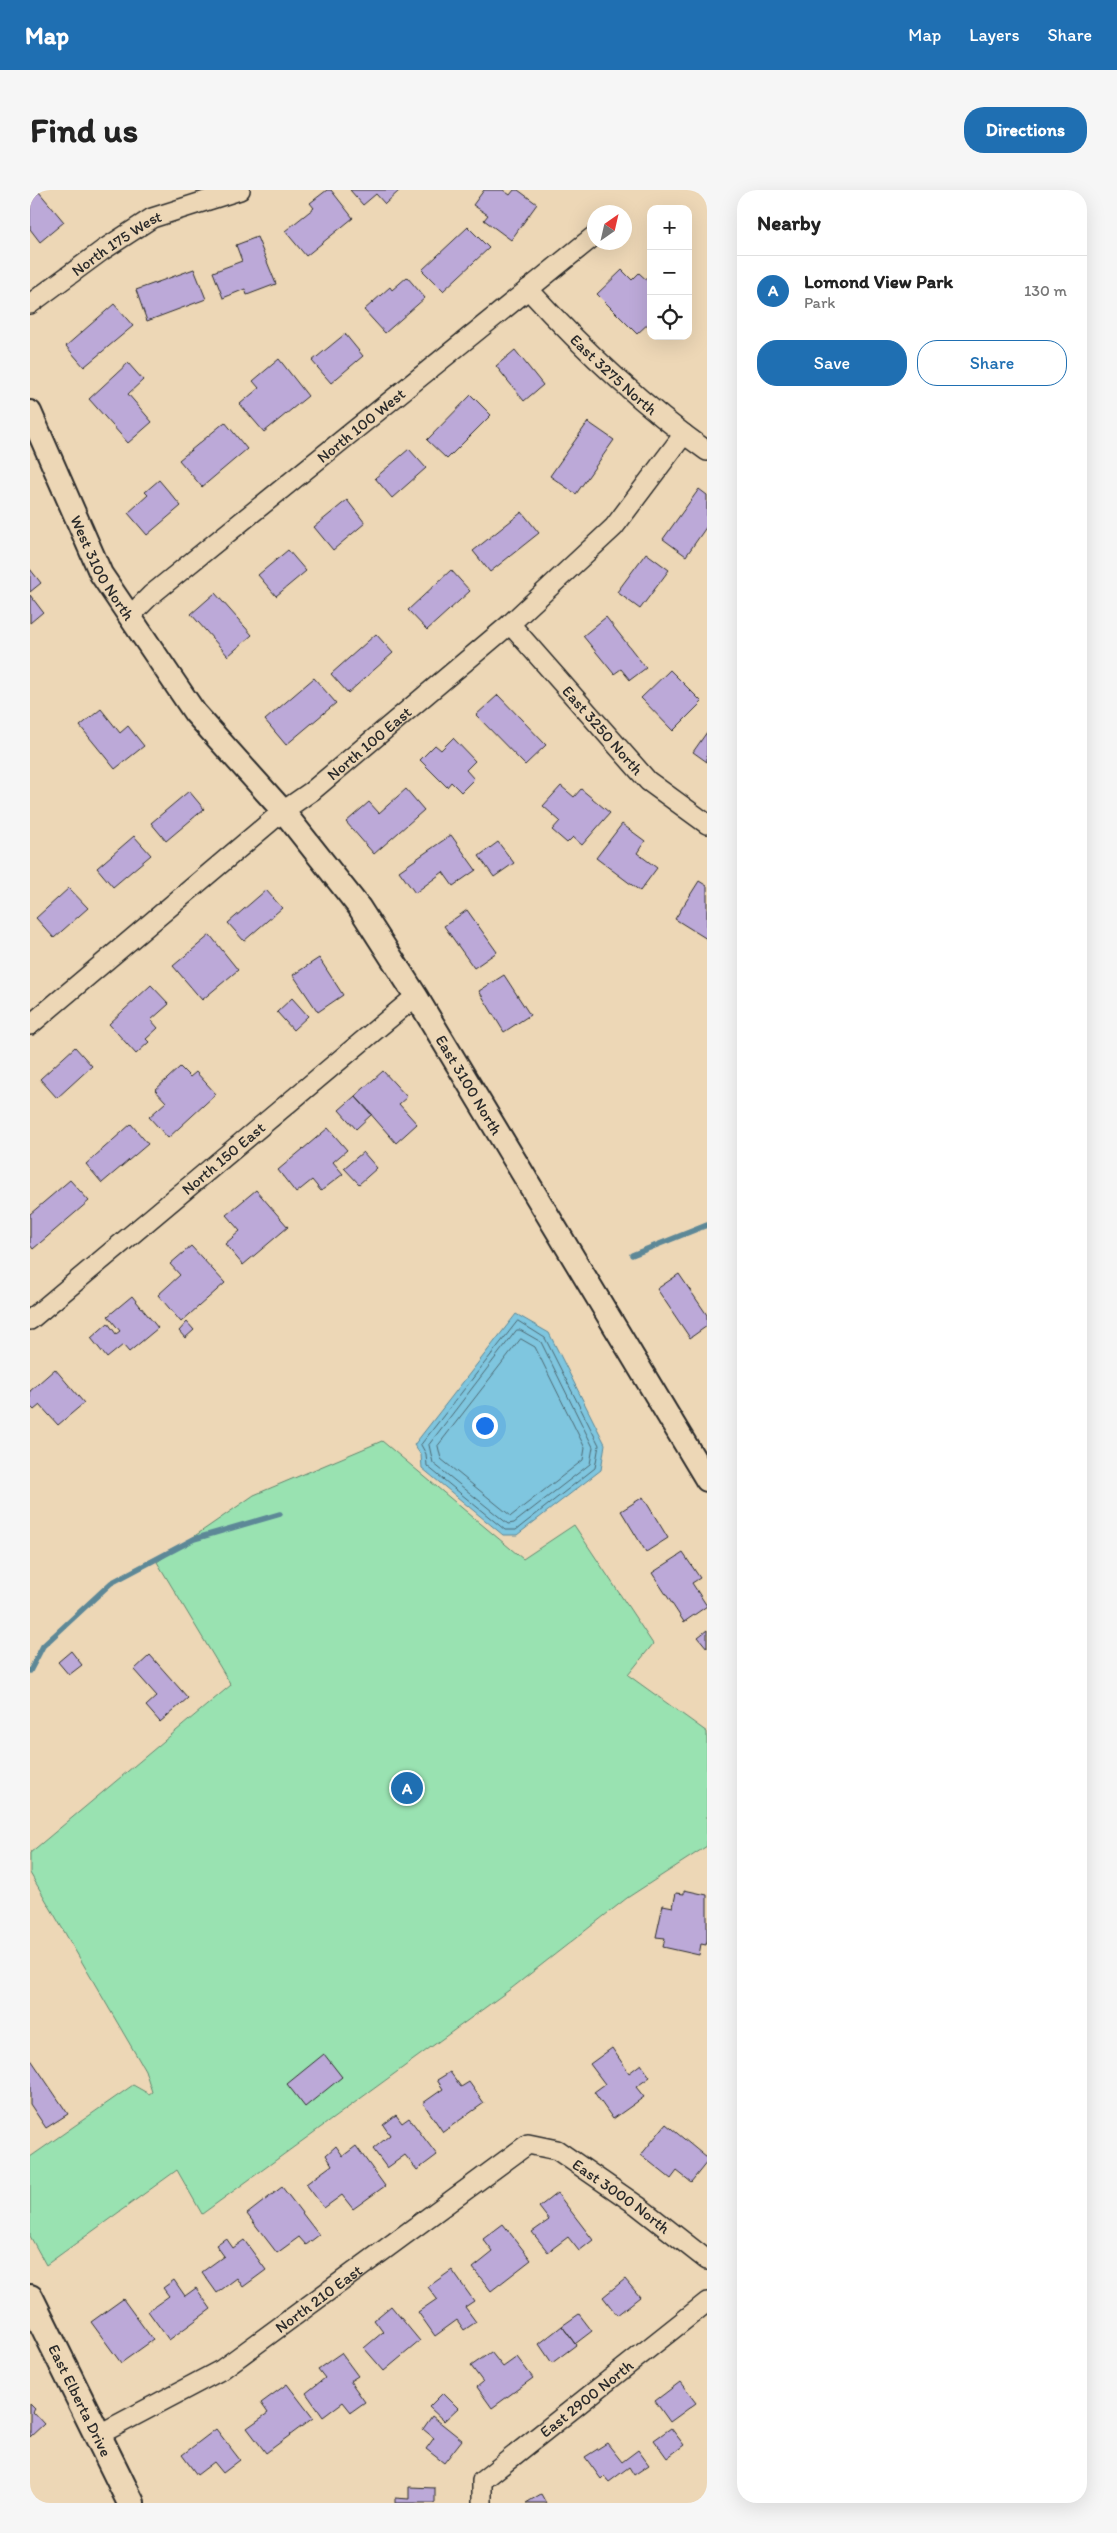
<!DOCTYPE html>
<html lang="en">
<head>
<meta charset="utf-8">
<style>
  :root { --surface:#fff; --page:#f6f6f6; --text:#222; --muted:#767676; --line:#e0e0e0; --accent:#1f6fb2 }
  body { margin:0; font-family:Itim,sans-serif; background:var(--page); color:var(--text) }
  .controls { position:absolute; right:15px; top:15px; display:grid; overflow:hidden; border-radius:10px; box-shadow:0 5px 20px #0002 }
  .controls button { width:45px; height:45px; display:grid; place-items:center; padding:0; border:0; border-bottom:1px solid var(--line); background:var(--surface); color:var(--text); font:25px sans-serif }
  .compass { position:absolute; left:557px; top:15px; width:45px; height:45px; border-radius:50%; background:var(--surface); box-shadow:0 5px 20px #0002; rotate:34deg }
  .you { position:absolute; left:454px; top:1235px; width:18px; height:18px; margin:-12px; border:4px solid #fff; border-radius:50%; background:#1a73e8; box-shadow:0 0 0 8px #1a73e833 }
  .badge { display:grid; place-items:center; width:32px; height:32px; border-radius:50%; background:var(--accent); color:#fff; font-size:16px; font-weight:700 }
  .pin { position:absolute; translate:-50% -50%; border:2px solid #fff; box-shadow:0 1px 5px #0006 }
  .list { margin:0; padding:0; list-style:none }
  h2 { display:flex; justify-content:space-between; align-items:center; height:65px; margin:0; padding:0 20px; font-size:21px }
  h2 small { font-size:16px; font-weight:400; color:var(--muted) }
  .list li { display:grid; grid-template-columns:32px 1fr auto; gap:15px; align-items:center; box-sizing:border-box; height:70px; padding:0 20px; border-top:1px solid var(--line) }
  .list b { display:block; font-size:19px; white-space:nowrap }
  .list p { margin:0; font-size:16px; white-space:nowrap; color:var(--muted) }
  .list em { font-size:16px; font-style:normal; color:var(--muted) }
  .actions { display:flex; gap:10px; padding:15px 20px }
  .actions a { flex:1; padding:11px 0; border:1px solid var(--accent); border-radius:20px; text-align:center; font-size:18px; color:var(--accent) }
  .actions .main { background:var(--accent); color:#fff }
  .icon { flex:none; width:28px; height:28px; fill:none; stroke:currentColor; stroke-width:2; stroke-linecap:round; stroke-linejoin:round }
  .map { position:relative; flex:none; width:677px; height:2313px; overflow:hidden; border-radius:20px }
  header { display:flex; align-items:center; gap:30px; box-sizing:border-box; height:70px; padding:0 25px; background:var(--accent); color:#fff }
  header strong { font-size:24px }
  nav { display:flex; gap:28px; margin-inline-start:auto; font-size:18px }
  .intro { display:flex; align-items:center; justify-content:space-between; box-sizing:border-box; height:120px; padding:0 30px }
  h1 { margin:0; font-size:35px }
  .button { padding:12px 22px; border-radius:20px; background:var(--accent); color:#fff; font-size:18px; font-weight:700 }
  main { display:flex; gap:30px; padding:0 30px }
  aside { flex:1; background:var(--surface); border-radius:20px; box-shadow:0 5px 20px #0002 }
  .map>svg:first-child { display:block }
  .green { fill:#99e2b1; stroke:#62866e }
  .water { fill:#7fc6df; stroke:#5d8897 }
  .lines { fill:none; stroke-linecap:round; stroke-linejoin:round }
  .shore { stroke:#4d6973; stroke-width:1 }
  .stream { stroke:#5d8897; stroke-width:5.5 }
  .building { fill:#bca9d8; stroke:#2b2b2b }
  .minor-casing { stroke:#2b2b2b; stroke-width:22 }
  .tertiary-casing { stroke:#2b2b2b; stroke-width:26 }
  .secondary-casing { stroke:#2b2b2b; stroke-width:30 }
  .minor { stroke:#edd7b6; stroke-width:19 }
  .tertiary { stroke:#edd7b6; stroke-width:22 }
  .secondary { stroke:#edd7b6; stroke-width:26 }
  .labels { text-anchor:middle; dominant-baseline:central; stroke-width:4; stroke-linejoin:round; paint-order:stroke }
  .street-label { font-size:16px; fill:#2b2b2b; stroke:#edd7b6 }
</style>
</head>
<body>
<header>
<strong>Map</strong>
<nav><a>Map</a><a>Layers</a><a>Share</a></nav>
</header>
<div class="intro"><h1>Find us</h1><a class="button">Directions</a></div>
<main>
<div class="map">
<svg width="677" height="2313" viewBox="0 0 677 2313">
  <rect width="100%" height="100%" fill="#edd7b6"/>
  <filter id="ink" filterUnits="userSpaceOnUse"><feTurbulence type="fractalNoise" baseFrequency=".02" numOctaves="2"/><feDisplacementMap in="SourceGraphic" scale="10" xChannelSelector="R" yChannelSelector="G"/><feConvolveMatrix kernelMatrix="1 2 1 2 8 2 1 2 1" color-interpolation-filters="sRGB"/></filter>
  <g filter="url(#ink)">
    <path class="green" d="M352,1251L493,1369L544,1335L623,1454L598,1485L677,1542V1656L597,1708L482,1798L172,2024L147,1980L16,2075L0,2046V1967L103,1895L119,1904L122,1902L115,1880L0,1683V1663L201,1495L127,1372L224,1305Z"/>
    <path class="water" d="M486,1124L519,1143L575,1254L571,1280L487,1345H473L392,1278L391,1265L384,1255Z"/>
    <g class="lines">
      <path class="shore" d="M488,1131L515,1148L569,1255L565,1278L486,1340H475L397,1276L396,1264L391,1255Z
        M487,1140H490L511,1152L563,1257L560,1274L484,1333L478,1334L403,1273L399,1255Z
        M491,1149L505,1157L555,1258L553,1270L481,1326L411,1269L408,1256Z"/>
      <path class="stream" d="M602,1065L677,1035
        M0,1481L13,1456L81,1393L164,1349L250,1324"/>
    </g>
    <path class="building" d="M297,0H301L323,28L276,66L255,41L284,18L280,13Z
      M320,0H370L355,14L346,4L333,15Z
      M454,0H473L480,5L484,0H488L507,14L481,50L454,30L458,25L443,15Z
      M9,2L34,32L10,52L0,39V9Z
      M438,37L459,58L413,101L392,80Z
      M227,47L246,94L217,105L215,99L193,108L183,82L212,71L206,55Z
      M164,79L176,109L117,131L106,100Z
      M592,80L602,90L609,83L621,94V131L607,144L567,104Z
      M377,87L395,108L355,143L334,120L360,97L362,100Z
      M84,114L103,136L54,177L36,156Z
      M315,144L333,166L301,193L282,171Z
      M485,160L513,195L494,211L466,176Z
      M249,169L278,206L234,242L210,214L229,198L223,191Z
      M98,173L113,190L98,204L122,232L98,253L59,209Z
      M441,205L461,225L417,269L397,250Z
      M195,232L217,259L172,297L149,270Z
      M558,232L584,250L546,304L520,286Z
      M379,259L396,278L362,308L345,288Z
      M129,290L151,316L117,345L98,323L118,305L115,302Z
      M669,299L677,305V336L656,366L633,349Z
      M317,310L335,333L303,360L284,337Z
      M492,322L509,343L460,382L443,361Z
      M258,360L276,381L246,406L228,385Z
      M616,363L639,380L610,419L587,402Z
      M0,379L11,393L0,402Z
      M421,380L440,401L397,440L378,420Z
      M185,403L222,445L198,466L161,424Z
      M0,405L13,422L0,433Z
      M576,427L616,478L600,490L591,479L584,484L553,446Z
      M346,444L363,463L318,503L301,484Z
      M640,480L672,512L643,541L611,508Z
      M284,488L306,513L256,555L235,530Z
      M468,505L516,555L495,575L446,525Z
      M71,519L90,543L98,536L114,556L85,579L50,536Z
      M677,542V572L663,562Z
      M423,548L445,571L436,580L444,589L431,602L421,592L417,597L390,570L405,555L411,560Z
      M531,596L544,607L551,599L580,623L552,655L543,647L537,653L522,640L530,631L513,616Z
      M376,599L394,620L344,664L316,632L339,612L349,623Z
      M159,601L174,619L136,651L121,633Z
      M592,634L615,651L607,663L627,678L610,701L566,668Z
      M421,645L446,680L423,696L413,682L385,703L369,681Z
      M104,646L121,665L83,697L67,678Z
      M468,652L484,673L464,687L449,666Z
      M669,691L677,696V749L645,729Z
      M39,698L58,718L24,748L6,728Z
      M236,700L252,718L214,751L198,733Z
      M437,720L467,762L444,778L414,736Z
      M180,745L208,780L172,810L143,776Z
      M289,768L313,805L288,822L263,785Z
      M474,785L500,825L474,842L449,801Z
      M121,795L139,814L121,830L128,838L116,849L119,852L106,864L79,834Z
      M262,808L278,826L263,840L247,822Z
      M45,857L62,876L27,908L10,889Z
      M150,877L160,887L166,882L186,904L138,948L119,927L136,912L125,900Z
      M353,881L377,907L369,914L387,934L366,953L325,906Z
      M325,906L342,924L326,939L309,920Z
      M101,934L118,954L72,993L56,974Z
      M298,938L317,960L303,972L313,984L291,1001L282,990L266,1003L248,980Z
      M333,962L347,978L329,994L314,978Z
      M40,990L59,1011L3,1059L0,1055V1024Z
      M226,1000L258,1037L213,1075L195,1054L210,1041L196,1025Z
      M161,1056L195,1093L151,1132L128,1105L150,1085L140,1074Z
      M649,1084L677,1125V1136L660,1148L627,1099Z
      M102,1106L128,1138L99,1162L93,1155L77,1168L61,1148L78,1133L86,1144L90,1141L78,1126Z
      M157,1132L164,1140L155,1148L149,1141Z
      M25,1179L54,1213L28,1235L10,1215L4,1220L0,1216V1201Z
      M613,1307L638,1348L616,1362L591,1321Z
      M653,1363L670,1388L662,1393L677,1416L654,1432L622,1383Z
      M677,1440V1458L668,1447Z
      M41,1461L52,1475L39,1485L28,1472Z
      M120,1465L158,1508L130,1532L116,1516L127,1506L104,1480Z
      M654,1700L677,1705V1750L676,1755L671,1754L669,1765L633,1757L635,1748L626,1747L633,1715L643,1717L646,1703L654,1704Z
      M582,1858L599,1883L611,1874L620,1887L606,1897L614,1907L583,1929L564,1902L575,1894L560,1874Z
      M294,1864L312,1887L275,1917L257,1894Z
      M0,1868L38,1924L16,1938L0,1914Z
      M420,1882L431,1897L439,1892L454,1913L413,1942L393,1913L413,1899L407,1890Z
      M366,1925L372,1933L379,1928L407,1965L387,1980L375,1965L357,1978L343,1959L360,1945L353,1935Z
      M636,1934L677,1968V1972L661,1992L647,1981L641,1989L611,1965Z
      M306,1956L313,1966L326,1956L355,1996L323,2019L312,2005L294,2018L276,1994L302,1975L296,1965Z
      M252,1997L289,2045L276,2055L269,2047L247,2063L217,2024Z
      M527,2003L563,2050L549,2061L538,2047L518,2062L502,2042L519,2030L509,2017Z
      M473,2034L501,2070L461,2101L443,2078L463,2062L453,2049Z
      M196,2048L203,2058L214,2050L236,2080L213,2097L207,2088L187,2103L172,2082L194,2066L186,2055Z
      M422,2080L444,2111L435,2117L446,2132L434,2140L427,2130L405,2146L388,2122L407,2109L398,2097Z
      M595,2089L610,2107L587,2125L573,2107Z
      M144,2090L155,2106L166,2098L181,2119L139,2150L118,2121L139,2106L133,2098Z
      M93,2109L123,2150L91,2173L61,2132Z
      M361,2116L390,2151L354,2181L334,2158L353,2142L344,2130Z
      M549,2124L562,2141L545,2154L532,2136Z
      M532,2136L546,2155L522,2173L509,2154Z
      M461,2162L473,2177L487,2167L503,2188L462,2218L447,2197L453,2192L441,2176Z
      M311,2163L328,2186L320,2191L335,2212L321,2222L313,2212L293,2227L276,2203L295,2188L288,2179Z
      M650,2192L666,2213L640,2232L625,2211Z
      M257,2194L283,2228L236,2263L217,2238L238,2223L231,2213Z
      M413,2203L428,2218L414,2231L399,2217Z
      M0,2214L5,2219L3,2222L14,2234L0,2247Z
      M402,2226L432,2250L414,2273L396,2259L404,2248L393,2239Z
      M641,2238L654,2255L637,2268L624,2250Z
      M186,2239L210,2270L193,2283L184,2272L167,2285L152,2265Z
      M577,2253L592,2272L608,2260L619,2275L604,2285L599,2277L579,2292L574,2286L571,2289L555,2267Z
      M379,2297L405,2298V2313H365V2308L379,2309Z
      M511,2304L516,2313H496Z"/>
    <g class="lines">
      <defs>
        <g id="minor">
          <path id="s1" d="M498,99C552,158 612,215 677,261"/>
          <path id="s2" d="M0,114L73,60L122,28L210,0"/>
          <path id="s3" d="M99,427L121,405L564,46"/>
          <path id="s4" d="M480,434L618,591L677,634"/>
          <path id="s5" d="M0,835L253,621L282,601L480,434L584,337L654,244"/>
          <path id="s6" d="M0,1130L386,806"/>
          <path id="s7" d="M68,2245L191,2180L498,1954L527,1960L608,2016L677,2070"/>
          <path id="s8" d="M452,2313V2291L677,2112"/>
        </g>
        <g id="tertiary">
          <path id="s9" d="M0,222L71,384L165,523L253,621L329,717L386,806L677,1290"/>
        </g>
        <g id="secondary">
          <path id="s10" d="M0,2108L101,2313"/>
        </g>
      </defs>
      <use href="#minor" class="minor-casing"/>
      <use href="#tertiary" class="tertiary-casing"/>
      <use href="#secondary" class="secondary-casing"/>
      <use href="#minor" class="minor"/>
      <use href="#tertiary" class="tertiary"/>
      <use href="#secondary" class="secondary"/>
    </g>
  </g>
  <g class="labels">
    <g class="street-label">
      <text stroke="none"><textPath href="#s2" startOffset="106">North 175 West</textPath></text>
      <text stroke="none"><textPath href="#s1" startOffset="121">East 3275 North</textPath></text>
      <text stroke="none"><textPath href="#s3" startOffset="301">North 100 West</textPath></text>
      <text stroke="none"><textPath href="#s9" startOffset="172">West 3100 North</textPath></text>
      <text stroke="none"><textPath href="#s4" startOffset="141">East 3250 North</textPath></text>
      <text stroke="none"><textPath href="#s5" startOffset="441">North 100 East</textPath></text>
      <text stroke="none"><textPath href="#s9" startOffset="808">East 3100 North</textPath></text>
      <text stroke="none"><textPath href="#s6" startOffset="252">North 150 East</textPath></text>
      <text stroke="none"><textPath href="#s7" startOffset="629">East 3000 North</textPath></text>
      <text stroke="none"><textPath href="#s7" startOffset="260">North 210 East</textPath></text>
      <text stroke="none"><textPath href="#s8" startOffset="155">East 2900 North</textPath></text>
      <text stroke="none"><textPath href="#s10" startOffset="114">East Elberta Drive</textPath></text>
    </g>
  </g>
</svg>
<div class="controls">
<button>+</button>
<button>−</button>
<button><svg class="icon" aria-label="locate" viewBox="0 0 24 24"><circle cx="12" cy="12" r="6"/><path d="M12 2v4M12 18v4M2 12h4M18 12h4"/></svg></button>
</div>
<svg class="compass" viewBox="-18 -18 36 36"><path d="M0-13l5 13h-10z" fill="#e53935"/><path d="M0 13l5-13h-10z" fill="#767676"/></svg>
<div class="you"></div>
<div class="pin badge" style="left:377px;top:1598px">A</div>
</div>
<aside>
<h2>Nearby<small></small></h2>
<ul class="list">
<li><span class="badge">A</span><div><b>Lomond View Park</b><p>Park</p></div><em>130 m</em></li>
</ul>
<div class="actions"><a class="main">Save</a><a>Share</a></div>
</aside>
</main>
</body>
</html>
